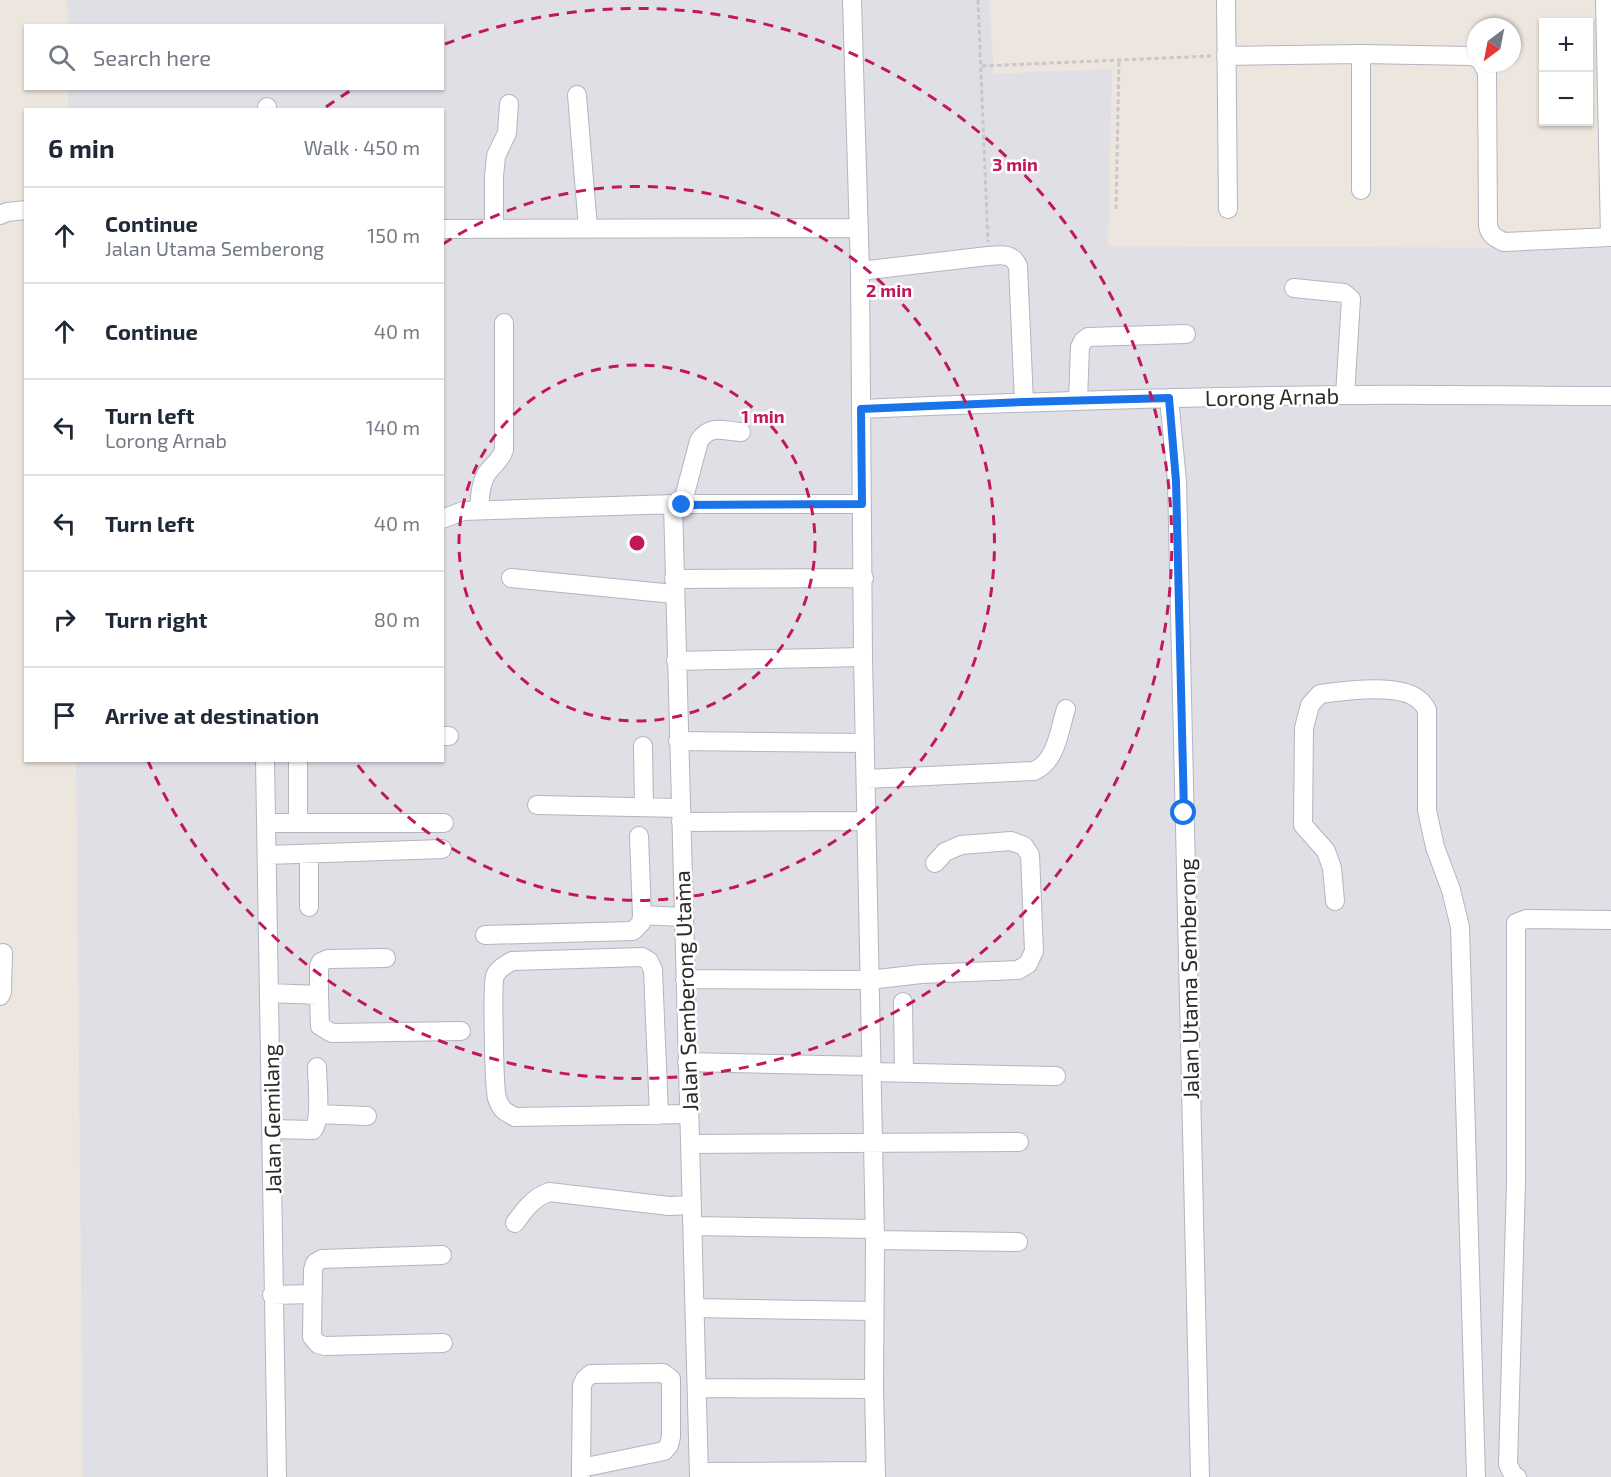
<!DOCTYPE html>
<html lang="en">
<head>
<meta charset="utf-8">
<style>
  :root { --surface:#fff; --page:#f2f2f3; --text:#1f2937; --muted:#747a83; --line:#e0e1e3 }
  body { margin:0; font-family:"Exo 2",sans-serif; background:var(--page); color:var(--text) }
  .controls { position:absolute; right:18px; top:18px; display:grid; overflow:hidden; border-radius:0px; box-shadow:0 2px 4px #0004 }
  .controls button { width:54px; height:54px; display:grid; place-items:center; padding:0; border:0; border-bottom:2px solid var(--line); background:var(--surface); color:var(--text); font:30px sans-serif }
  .compass { position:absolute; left:1467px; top:18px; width:54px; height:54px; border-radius:50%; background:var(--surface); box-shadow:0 2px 4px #0004; rotate:212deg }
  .stop { position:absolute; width:18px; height:18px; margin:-14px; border:4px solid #1a73e8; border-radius:50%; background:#fff }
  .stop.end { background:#1a73e8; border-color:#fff; box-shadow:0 2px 6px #0008 }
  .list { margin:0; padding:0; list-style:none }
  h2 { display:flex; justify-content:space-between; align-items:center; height:78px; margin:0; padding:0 24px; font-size:26px }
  h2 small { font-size:20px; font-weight:400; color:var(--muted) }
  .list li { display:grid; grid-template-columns:39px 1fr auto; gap:18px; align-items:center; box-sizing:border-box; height:96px; padding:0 24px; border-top:2px solid var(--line) }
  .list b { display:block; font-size:22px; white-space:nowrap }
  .list p { margin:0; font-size:20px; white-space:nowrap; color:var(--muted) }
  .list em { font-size:20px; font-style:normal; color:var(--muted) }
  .icon { flex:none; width:33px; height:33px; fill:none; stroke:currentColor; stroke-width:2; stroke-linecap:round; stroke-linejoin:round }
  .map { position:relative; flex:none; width:1611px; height:1477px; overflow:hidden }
  .search { position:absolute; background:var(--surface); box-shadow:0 2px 4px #0004; left:24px; top:24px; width:420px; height:66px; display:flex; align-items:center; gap:15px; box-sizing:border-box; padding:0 21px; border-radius:0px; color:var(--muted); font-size:22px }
  .panel { position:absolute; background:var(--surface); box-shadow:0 2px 4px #0004; left:24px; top:108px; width:420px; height:654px; border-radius:0px }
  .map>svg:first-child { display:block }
  .industrial { fill:#e0dfe6 }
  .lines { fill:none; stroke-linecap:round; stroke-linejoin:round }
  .minor-casing { stroke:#b2b5bf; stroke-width:20 }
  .path { stroke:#c8c8c8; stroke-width:3; stroke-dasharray:4.5 3; stroke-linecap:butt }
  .minor { stroke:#fff; stroke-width:18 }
  .route { stroke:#1a73e8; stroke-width:8 }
  .ring { fill:none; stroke:#c2185b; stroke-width:3; stroke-dasharray:10 8 }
  .labels { text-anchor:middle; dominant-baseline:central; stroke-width:5; stroke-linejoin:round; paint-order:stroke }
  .street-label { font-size:22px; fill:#2c2c2c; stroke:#fff }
  .centre { fill:#c2185b; stroke:#fff; stroke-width:3 }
  .ring-label { font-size:18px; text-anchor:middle; font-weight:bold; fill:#c2185b; stroke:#fff; stroke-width:5; stroke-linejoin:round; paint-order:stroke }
</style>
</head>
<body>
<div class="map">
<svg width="1611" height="1477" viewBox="0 0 1611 1477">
  <rect width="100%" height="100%" fill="#ede6de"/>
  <path class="industrial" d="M67,0H989L994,74L1112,69L1108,246L1611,248V1477H83L76,761L442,760V110L68,109V89L442,88V26L68,25Z"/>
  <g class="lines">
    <defs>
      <path id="minor" d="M852,0L860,271L863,657L875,1240L874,1389L876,1477
        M1226,0L1228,209
        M1605,0L1610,237
        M1226,56L1361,54L1472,56L1476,58
        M1482,63L1487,72L1488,226C1490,235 1495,238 1504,242L1611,237
        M577,95L588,228
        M267,110V107
        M1361,190V54
        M0,215L7,212L26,210
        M442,229L857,228
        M494,229V176L496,156L507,133L509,104
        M860,271L988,256C1002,255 1012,253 1018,266L1024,402
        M1294,288L1344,293L1351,299L1345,395
        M1169,398L1177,481L1200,1477
        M1078,401L1080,347L1083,341L1088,337L1186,334
        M861,409C1022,402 1182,397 1343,395C1432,394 1522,396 1611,396
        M673,504L699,1477
        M682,505L699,441C710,424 723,431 741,432
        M479,510C480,498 480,484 487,473C493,465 501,460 504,450V323
        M442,519L463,511L673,504H862
        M511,578L674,594
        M674,579L864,578
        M676,661L863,657
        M442,736H449
        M678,741L865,743
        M643,746L644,807
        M265,760L277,1477
        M298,760V823
        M866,779L1034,771C1057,761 1059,730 1066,709
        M537,805L680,808
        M681,822L866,821
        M267,823H444
        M639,836L642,915L683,917
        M309,854V907
        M267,855L442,849
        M1335,901L1332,868L1326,851L1303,825L1304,728L1310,705L1320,694C1345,691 1398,683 1418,699C1422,702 1425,706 1427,710V810L1435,847L1451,890L1460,927L1476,1477
        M485,935L633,931L641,923L642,915
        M685,979L869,980L921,974L1018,970L1028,964L1034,951L1030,855L1024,846L1011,841L961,845L945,852L935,863
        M269,993L319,995L320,1026L332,1033L461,1031
        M319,995V966L321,962L328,959L386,958
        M0,996L2,992L3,953
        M903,1002L904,1073
        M687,1062L871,1066
        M871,1072L1056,1076
        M318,1114L367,1116
        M659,1115L653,970L649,961L642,957L512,961C505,965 498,969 495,976C492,983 494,1089 497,1098C500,1109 505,1112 515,1117L689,1114
        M272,1129L313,1130C322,1119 317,1083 317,1067
        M690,1144L1019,1142
        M515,1223C525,1209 533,1198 549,1192L669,1206L692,1205
        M693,1226L874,1229
        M875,1240L1018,1242
        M442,1255L322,1259L315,1263L313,1270L312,1337L318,1344L325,1346L443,1343
        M272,1295L312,1294
        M695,1308L873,1311
        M697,1388L874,1389
        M581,1468L582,1385L585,1379L591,1374L663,1373L671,1379V1437L669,1445L664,1451L581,1468V1477
        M700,1472L875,1471
        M1517,1477L1513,1475L1508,1464L1516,1183V923L1526,919L1611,920"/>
    </defs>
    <use href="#minor" class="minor-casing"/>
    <path class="path" d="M978,0L988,242
      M982,66L1211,56
      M1116,209L1119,60"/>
    <use href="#minor" class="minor"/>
  </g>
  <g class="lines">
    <path class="route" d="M682,505L862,504L861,409L1024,402L1169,398L1176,481L1184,813"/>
  </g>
  <g class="ring">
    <circle cx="637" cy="543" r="178"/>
    <path d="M443 244A357 357 0 1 1 356 763"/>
    <path d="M326 107A535 535 0 0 1 353 89M445 44A535 535 0 1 1 148 761"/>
  </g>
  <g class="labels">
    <g class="street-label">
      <text transform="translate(1272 396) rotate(-1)">Lorong Arnab</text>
      <text transform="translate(1188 979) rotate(-91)">Jalan Utama Semberong</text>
      <text transform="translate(685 991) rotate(-92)">Jalan Semberong Utama</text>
      <text transform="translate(271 1119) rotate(-91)">Jalan Gemilang</text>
    </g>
  </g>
  <circle cx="637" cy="543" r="9" class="centre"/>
  <g class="ring-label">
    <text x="1015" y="171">3 min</text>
    <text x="889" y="297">2 min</text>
    <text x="763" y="423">1 min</text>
  </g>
</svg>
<div class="controls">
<button>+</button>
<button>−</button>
</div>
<svg class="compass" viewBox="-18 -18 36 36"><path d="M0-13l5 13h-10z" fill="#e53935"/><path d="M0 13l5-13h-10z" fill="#747a83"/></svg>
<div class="stop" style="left:1184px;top:813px"></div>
<div class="stop end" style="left:682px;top:505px"></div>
<div class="search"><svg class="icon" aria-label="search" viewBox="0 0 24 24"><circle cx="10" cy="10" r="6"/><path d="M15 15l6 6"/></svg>Search here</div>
<section class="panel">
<h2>6 min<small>Walk · 450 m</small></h2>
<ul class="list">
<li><svg class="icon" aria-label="ahead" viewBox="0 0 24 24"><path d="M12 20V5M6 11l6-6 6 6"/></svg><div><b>Continue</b><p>Jalan Utama Semberong</p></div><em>150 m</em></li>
<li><svg class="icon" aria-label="ahead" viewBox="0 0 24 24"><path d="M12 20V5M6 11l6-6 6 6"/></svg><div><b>Continue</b></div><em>40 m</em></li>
<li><svg class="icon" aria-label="left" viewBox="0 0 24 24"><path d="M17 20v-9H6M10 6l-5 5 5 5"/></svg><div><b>Turn left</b><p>Lorong Arnab</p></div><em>140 m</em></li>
<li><svg class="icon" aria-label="left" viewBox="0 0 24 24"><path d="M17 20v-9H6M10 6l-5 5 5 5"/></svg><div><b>Turn left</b></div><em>40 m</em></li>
<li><svg class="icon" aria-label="right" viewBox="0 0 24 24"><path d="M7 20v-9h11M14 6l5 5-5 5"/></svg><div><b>Turn right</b></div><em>80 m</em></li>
<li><svg class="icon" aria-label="arrive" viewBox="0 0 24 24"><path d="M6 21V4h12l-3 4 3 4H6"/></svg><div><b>Arrive at destination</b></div></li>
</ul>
</section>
</div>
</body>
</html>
